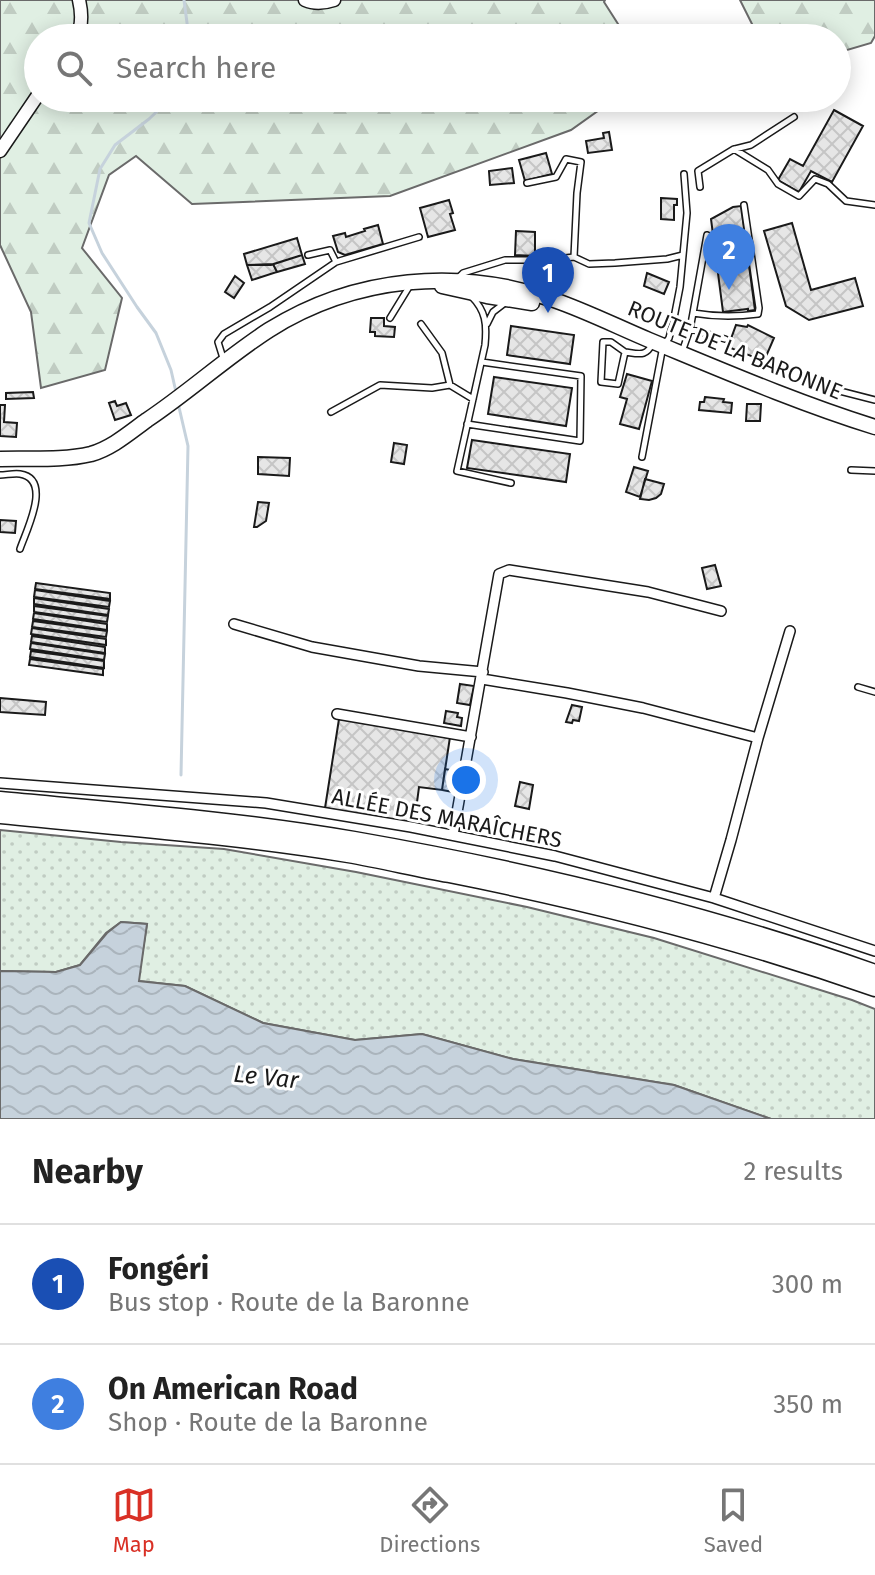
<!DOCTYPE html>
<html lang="en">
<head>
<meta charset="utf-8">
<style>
  :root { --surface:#fff; --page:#f6f6f6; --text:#222; --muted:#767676; --line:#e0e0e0; --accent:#d93025 }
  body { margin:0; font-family:"Fira Sans",sans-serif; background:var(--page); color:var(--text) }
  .you { position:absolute; left:466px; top:780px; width:28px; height:28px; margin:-20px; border:6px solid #fff; border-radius:50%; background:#1a73e8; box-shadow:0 0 0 12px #1a73e833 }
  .badge { display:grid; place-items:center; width:52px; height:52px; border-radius:50%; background:var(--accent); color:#fff; font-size:26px; font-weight:700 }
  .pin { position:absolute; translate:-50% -66px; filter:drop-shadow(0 2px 4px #0008) }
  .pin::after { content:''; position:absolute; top:42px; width:28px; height:24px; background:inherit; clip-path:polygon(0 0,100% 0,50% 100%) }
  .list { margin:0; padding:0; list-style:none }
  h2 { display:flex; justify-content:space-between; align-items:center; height:104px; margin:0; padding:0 32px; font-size:34px }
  h2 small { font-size:26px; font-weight:400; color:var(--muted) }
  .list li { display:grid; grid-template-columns:52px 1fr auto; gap:24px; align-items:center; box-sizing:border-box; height:120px; padding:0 32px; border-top:2px solid var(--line) }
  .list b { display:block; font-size:30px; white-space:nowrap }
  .list p { margin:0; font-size:26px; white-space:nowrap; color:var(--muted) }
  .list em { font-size:26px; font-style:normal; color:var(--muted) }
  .icon { flex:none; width:44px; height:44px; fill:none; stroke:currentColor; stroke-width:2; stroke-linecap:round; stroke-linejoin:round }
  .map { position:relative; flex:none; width:875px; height:1119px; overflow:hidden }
  .search { position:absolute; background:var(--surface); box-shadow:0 4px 20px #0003; left:24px; right:24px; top:24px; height:88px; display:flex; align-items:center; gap:20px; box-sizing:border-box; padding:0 28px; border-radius:44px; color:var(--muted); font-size:30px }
  .sheet { height:344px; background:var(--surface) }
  nav { display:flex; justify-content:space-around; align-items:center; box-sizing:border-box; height:112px; border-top:2px solid var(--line); background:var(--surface); font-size:22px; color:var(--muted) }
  nav a { display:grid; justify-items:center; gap:4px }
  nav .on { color:var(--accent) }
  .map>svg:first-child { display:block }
  .grass { fill:url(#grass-dots); stroke:#6a6a6a; stroke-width:2 }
  .forest { fill:url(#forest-firs); stroke:#6a6a6a; stroke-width:2 }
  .water { fill:url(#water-waves); stroke:#6a6a6a; stroke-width:2 }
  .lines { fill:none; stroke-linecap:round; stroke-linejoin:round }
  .stream { stroke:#c6d2dc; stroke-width:3 }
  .building { fill:url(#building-cross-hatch); stroke:#1a1a1a; stroke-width:2 }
  .service-casing { stroke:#1a1a1a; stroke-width:8 }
  .minor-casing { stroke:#1a1a1a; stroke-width:12 }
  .tertiary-casing { stroke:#1a1a1a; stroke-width:15 }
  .secondary-casing { stroke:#1a1a1a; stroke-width:17 }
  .trunk-casing { stroke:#1a1a1a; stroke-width:19 }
  .service { stroke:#fff; stroke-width:5 }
  .minor { stroke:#fff; stroke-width:9 }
  .tertiary { stroke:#fff; stroke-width:12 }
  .secondary { stroke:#fff; stroke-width:14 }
  .trunk { stroke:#fff; stroke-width:16 }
  .labels { text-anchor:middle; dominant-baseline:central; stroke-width:6; stroke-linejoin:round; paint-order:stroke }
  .street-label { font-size:22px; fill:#1a1a1a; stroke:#fff }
  .water-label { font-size:24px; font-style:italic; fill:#1a1a1a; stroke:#fff }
</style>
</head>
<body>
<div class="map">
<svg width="875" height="1119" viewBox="0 0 875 1119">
  <defs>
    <pattern id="grass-dots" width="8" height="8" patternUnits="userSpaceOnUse" patternTransform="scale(2)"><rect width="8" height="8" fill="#e0efe3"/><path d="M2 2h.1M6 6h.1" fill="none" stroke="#c0ccc2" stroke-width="1.8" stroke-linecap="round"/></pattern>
    <pattern id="forest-firs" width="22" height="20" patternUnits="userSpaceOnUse" patternTransform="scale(2)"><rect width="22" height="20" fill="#e0efe3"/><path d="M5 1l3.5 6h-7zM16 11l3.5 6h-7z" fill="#c0ccc2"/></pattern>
    <pattern id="water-waves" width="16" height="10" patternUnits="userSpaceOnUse" patternTransform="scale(2)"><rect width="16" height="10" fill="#c6d2dc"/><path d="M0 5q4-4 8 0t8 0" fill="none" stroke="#aab4bc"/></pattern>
    <pattern id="building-cross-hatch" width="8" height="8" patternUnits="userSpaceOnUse" patternTransform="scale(2)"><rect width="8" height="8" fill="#e6e6e6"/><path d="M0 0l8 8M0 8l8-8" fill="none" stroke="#c5c5c5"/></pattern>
  </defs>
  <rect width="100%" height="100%" fill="#fff"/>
  <path class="grass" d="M0,830L121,842L224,849L356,872L527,907L654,938L852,1000L875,1009V1119H771L674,1085L513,1059L422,1034L355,1040L263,1023L185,986L138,981L147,924L121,922L106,933L80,965L56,972L0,971Z"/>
  <path class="forest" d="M0,0H605L604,2L627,38H38V98H616L571,130L390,196L192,204L136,156L109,175L82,248L122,298L105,370L41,388L31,312L0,245Z
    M740,0H875V36L871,43L837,53V38H759Z"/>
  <path class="water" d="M121,922L147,924L139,981L185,986L263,1023L355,1040L422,1034L513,1059L674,1085L771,1119H0V971L56,972L80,965L107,933Z"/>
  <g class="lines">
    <path class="stream" d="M184,0L189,38
      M171,98L149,119L115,145L100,169L89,223L102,253L137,307L156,333L171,370L176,392
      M178,403L188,446L181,775"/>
  </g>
  <path class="building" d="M834,110L863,126L832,182L811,171L799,192L778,180L790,159L803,166Z
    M609,132L612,150L588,153L586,141L604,138L603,133Z
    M546,153L552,174L525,181L519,160Z
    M512,168L514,183L490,185L489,171Z
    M661,198L677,199V205H674V220L661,219Z
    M449,200L453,213L450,214L455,230L428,237L420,208Z
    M741,206L755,310L748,311V309L723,312L711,219L733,207Z
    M792,223L811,290L855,278L863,306L809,320L786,306L764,231Z
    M378,225L383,244L345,255L338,252L333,236L345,233L346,237L365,231L364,229Z
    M516,231L535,232V256L515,255Z
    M297,238L302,255L271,265H247L244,254Z
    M302,255L305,264L277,272L273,264Z
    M273,264L277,272L252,280L247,265Z
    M647,273L669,282L664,294L644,286Z
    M235,276L244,283L234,298L225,292Z
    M371,318H384V326L395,327L394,337L375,336V332H370Z
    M736,325L747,327L748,325L774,338L764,361L728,347Z
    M511,326L574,335L570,364L507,355Z
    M627,374L652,381L639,429L620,424L627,399L620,397Z
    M494,377L572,388L566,426L488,414Z
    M33,392L34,398L6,399V393Z
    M705,397L724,399L723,402L732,403L731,413L699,410L700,402H704Z
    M115,401L117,406L126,403L131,415L115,420L109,403Z
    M747,404H761L760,421H746Z
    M0,405H5L4,422L17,423L16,437L0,436Z
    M472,440L570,454L566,482L467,468Z
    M394,443L407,445L404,464L391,462Z
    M258,457L290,458L289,476L258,474Z
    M634,467L648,471L640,497L626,492Z
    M645,479L664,484L661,494L656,498L649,500L640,499Z
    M258,502L269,503L266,521L257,527H254Z
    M0,520L16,521L15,533L0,532Z
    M715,565L721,586L707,589L702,568Z
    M36,583L110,593V599L35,589Z
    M35,590L110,601L109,607L34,597Z
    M34,598L109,609L108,615L34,604Z
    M34,606L108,616L107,622L34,612Z
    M34,613L107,624V630L33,619Z
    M33,621L107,631L106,637L32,627Z
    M32,628L106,639V645L31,634Z
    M32,636L105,647V653L31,642Z
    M31,643L105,654L104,660L30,649Z
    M31,651L104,661V668L30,657Z
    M30,659L103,669V675L29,665Z
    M460,684L474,686L470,705L457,703Z
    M0,698L46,702L45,715L0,712Z
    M572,705L582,707L579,721L573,720L572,723L566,722Z
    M446,711L458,713L457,717L462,718L461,726L444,723Z
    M339,719L450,737L442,790L419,787L414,825L325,808Z
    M445,769L456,771L453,792L442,790Z
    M520,782L533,785L529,809L515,806Z"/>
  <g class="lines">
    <defs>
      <path id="service" d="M735,149L751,145L794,117
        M527,183L556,177L566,159L581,162L577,193L574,257
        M700,187L698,171L734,149L768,170L778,184L799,196L815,179L828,184L846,201L875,205
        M308,255L330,250L336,262
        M458,278L463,273L505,260H548L574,257L589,264L615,263L667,259L683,255
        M471,296C486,311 487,324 485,345L457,471L511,483
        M693,313L707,235
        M390,318L409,287
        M421,324L442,353L450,385L473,399
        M487,324L493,312L506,302
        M690,329L693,313C716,317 735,317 758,314L759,308L744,205
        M625,352L611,342H603L601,382L618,384L625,352C640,354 646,357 653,343
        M682,352L690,329L725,339
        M223,358L218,342L224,334L270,307L336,262L419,237
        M828,388L875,400
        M331,412L380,385L432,388L450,385
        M467,424L580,441L581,376L482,362
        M642,457L663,346L669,338L673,323L680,287L687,213L684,174
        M851,470L875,471
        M0,475C6,475 14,473 20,474C53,479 26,531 20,549
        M858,687L875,692"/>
      <path id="minor" d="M234,624L312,647L419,666L483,672
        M482,679L567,693L643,708L758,738
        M337,714L471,737
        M0,783L266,803L411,827L555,856L714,898L875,951
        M453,835L499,574L509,570L648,592L721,611
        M714,898L731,840L758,738L790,631"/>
      <path id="tertiary" d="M305,0C314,4 325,3 334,0
        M76,38C83,26 82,13 79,0
        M0,151L38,95"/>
      <path id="secondary" d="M442,286L487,296L532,303
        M0,459C29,458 62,461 91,454C112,448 129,433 147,420C189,392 227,357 269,330C355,276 459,267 554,300C586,311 618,327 649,340C724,371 798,403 875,427"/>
      <path id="trunk" d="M0,800C118,811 237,820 354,840C531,871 706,913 875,973
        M0,815C116,827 233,835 348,854C382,860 416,868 449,874C595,903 735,939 875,988"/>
    </defs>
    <use href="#service" class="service-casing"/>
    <use href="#minor" class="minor-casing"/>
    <use href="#tertiary" class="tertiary-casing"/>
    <use href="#secondary" class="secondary-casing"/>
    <use href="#trunk" class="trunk-casing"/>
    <use href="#service" class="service"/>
    <use href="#minor" class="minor"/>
    <use href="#tertiary" class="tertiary"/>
    <use href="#secondary" class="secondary"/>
    <use href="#trunk" class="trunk"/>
  </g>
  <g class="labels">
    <g class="street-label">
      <text transform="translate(735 350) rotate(22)">ROUTE DE LA BARONNE</text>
      <text transform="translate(447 818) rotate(11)">ALLÉE DES MARAÎCHERS</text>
    </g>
    <g class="water-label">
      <text transform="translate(266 1077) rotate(6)">Le Var</text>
    </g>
  </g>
</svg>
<div class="you"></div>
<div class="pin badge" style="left:548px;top:313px;background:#1a4fb4">1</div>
<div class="pin badge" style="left:729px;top:290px;background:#3f7fe0">2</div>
<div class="search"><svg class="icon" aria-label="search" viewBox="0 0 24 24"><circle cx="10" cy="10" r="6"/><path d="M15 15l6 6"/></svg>Search here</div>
</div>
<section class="sheet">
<h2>Nearby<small>2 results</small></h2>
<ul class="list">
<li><span class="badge" style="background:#1a4fb4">1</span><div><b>Fongéri</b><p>Bus stop · Route de la Baronne</p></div><em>300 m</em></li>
<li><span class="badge" style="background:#3f7fe0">2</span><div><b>On American Road</b><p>Shop · Route de la Baronne</p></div><em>350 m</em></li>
</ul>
</section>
<nav>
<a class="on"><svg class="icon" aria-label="map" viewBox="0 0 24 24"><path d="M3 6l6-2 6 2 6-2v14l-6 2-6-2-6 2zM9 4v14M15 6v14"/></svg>Map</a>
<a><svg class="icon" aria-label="directions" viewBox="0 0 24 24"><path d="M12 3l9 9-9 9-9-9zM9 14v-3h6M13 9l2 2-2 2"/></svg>Directions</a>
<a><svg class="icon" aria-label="saved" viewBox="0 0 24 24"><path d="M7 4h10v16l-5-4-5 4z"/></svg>Saved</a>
</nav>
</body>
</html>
